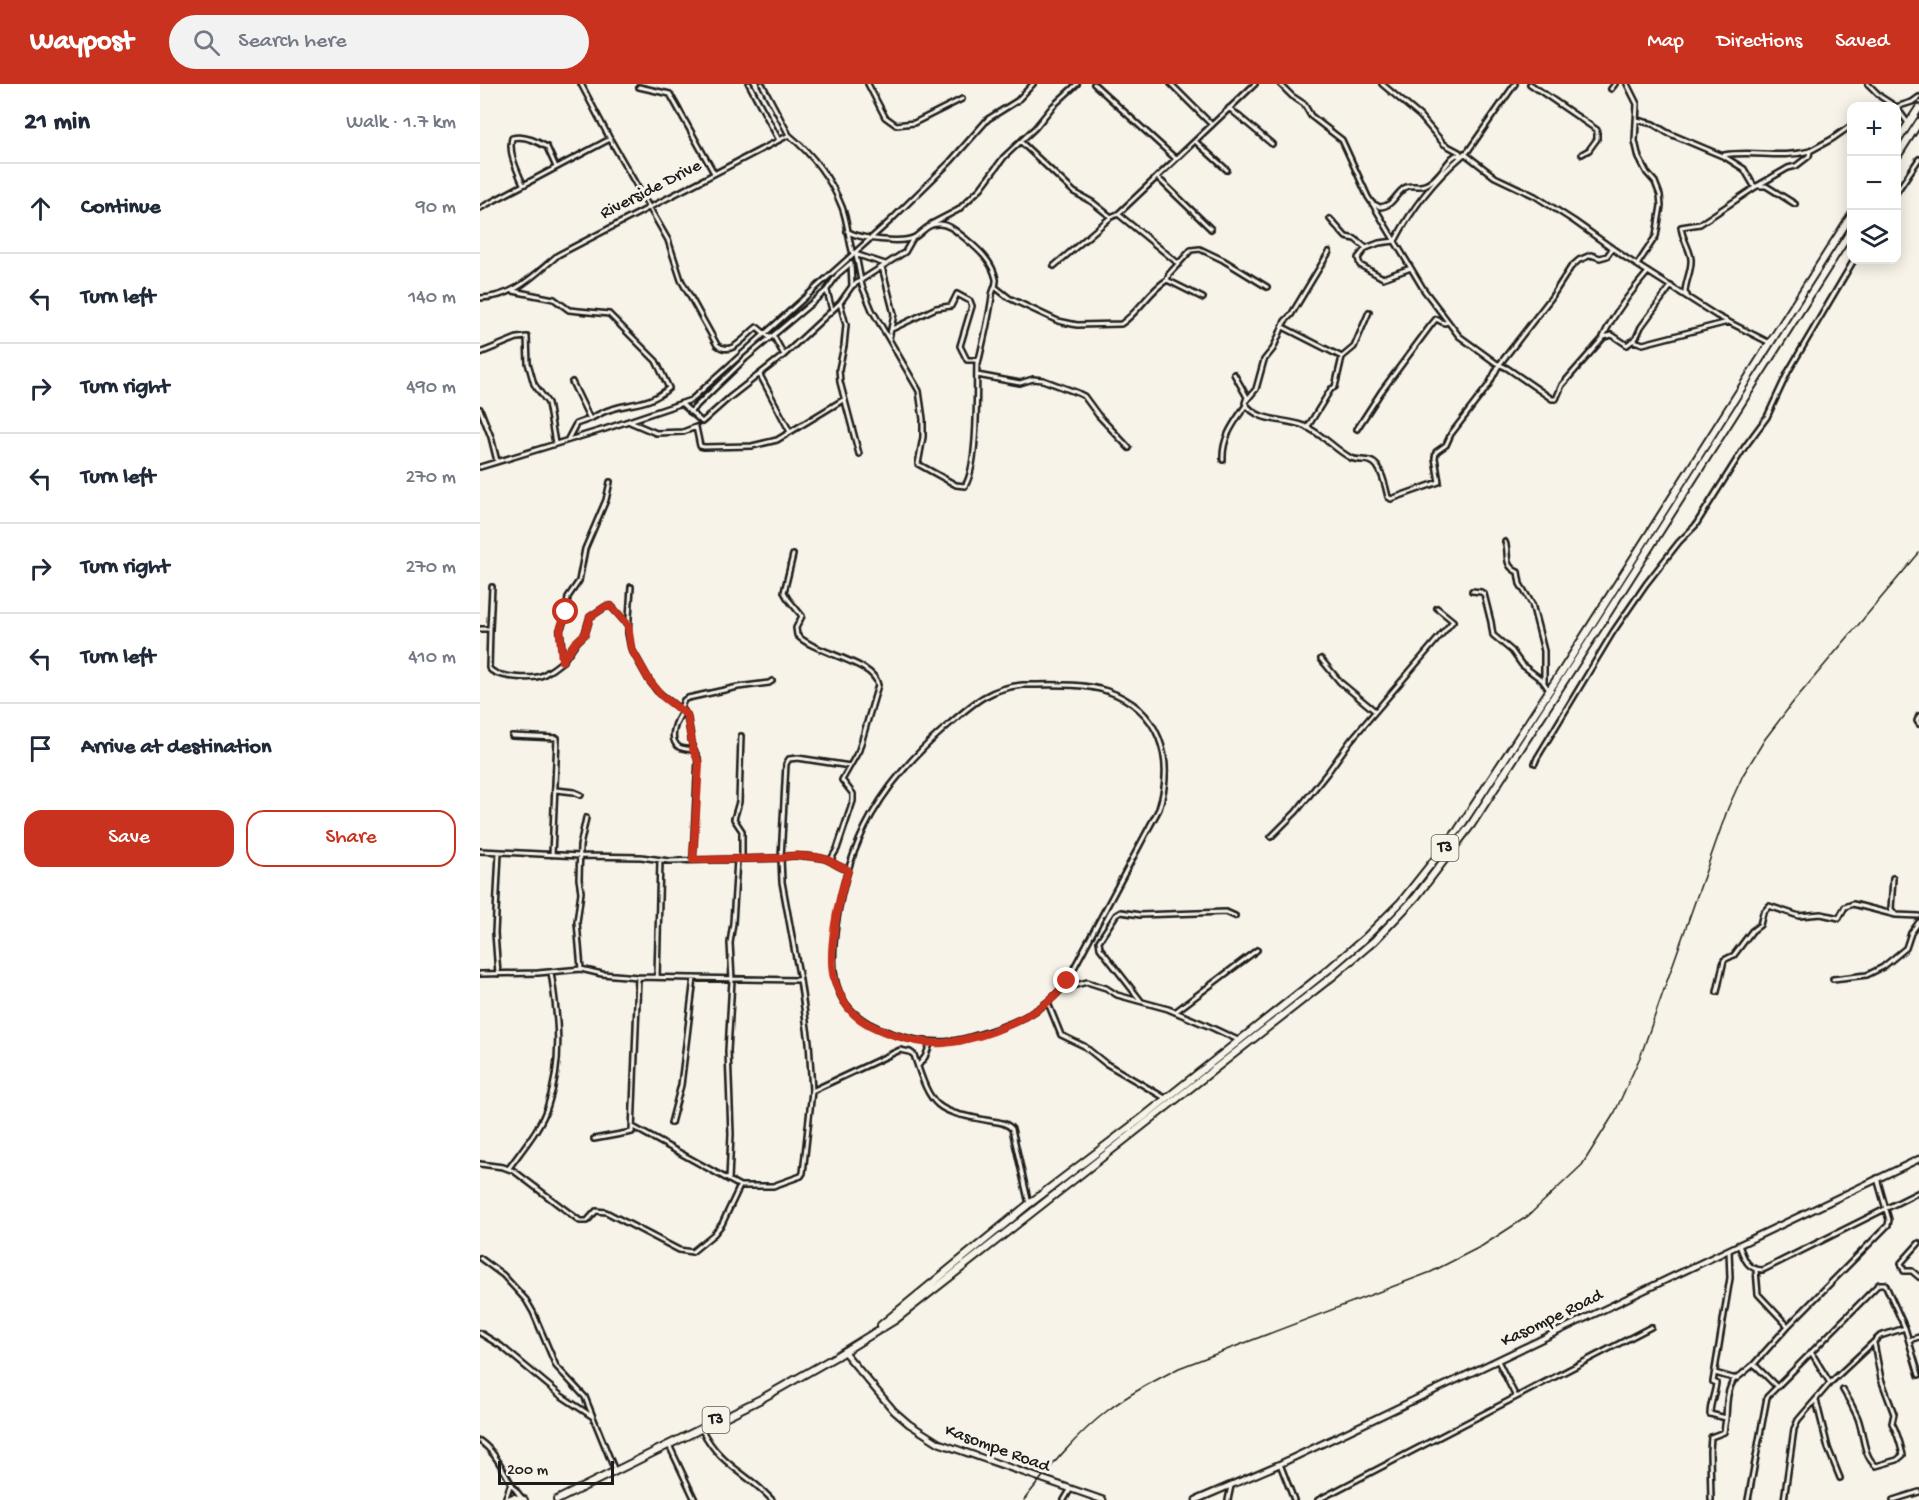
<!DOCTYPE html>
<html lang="en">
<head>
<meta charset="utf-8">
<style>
  :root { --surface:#fff; --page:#f2f2f3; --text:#1f2937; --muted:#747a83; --line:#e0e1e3; --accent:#c8321e }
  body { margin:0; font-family:"Gochi Hand",sans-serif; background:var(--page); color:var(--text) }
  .controls { position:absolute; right:18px; top:18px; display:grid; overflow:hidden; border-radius:12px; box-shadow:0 3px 15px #0003 }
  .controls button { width:54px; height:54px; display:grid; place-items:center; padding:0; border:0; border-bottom:2px solid var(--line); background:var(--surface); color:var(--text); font:30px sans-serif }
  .scale { position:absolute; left:18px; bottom:15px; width:116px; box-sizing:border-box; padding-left:6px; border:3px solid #1c1c1c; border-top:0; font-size:16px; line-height:21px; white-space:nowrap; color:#1c1c1c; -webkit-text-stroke:4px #f7f3e8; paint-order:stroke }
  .stop { position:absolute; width:18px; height:18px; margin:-14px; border:4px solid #c8321e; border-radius:50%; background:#fff }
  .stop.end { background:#c8321e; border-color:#fff; box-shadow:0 2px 6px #0008 }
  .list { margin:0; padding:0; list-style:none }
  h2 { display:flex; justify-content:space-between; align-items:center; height:78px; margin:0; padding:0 24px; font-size:26px }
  h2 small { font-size:20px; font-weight:400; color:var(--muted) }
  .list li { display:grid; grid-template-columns:39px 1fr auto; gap:18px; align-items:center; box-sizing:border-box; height:90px; padding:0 24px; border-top:2px solid var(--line) }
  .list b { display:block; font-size:22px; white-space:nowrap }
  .list em { font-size:20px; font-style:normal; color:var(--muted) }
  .actions { display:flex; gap:12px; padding:18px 24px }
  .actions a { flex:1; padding:14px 0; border:2px solid var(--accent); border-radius:18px; text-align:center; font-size:21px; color:var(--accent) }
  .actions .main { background:var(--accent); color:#fff }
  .icon { flex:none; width:33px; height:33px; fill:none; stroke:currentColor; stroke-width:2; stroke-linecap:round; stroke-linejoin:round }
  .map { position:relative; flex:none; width:1439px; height:1416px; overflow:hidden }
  header { display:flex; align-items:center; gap:36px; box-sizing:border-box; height:84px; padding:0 30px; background:var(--accent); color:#fff }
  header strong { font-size:28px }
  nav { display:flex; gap:33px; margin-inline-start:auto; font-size:21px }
  .search { width:420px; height:54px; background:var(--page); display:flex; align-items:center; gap:15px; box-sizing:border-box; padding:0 21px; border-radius:33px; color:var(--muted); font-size:22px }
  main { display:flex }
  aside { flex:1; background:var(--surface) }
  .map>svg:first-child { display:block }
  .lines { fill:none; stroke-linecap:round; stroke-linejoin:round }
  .street-casing { stroke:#1c1c1c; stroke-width:8 }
  .secondary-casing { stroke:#1c1c1c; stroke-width:9 }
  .highway-casing { stroke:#1c1c1c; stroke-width:10 }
  .street { stroke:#f7f3e8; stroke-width:3 }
  .secondary { stroke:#f7f3e8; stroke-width:4.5 }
  .highway { stroke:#f7f3e8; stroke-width:6 }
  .rail { stroke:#1c1c1c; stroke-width:1.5 }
  .route { stroke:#c8321e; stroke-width:8 }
  .labels { text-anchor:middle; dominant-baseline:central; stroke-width:6; stroke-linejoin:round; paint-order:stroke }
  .shield { fill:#f7f3e8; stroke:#5e5c59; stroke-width:1.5 }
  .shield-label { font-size:16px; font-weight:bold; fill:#1c1c1c }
  .street-label { font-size:18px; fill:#1c1c1c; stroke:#f7f3e8 }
</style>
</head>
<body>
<header>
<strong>Waypost</strong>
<div class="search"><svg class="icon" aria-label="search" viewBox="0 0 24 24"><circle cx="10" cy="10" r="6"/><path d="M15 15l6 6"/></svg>Search here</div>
<nav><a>Map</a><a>Directions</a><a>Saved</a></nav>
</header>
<main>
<aside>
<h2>21 min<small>Walk · 1.7 km</small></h2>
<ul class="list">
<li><svg class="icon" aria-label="ahead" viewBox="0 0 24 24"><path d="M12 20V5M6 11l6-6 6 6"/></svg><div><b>Continue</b></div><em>90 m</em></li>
<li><svg class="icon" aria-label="left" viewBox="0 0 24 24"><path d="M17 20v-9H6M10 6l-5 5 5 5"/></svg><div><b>Turn left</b></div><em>140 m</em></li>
<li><svg class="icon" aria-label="right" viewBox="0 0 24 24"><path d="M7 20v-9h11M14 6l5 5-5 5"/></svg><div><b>Turn right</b></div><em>490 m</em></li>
<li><svg class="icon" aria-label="left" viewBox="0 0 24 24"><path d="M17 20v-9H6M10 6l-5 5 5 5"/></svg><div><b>Turn left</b></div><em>270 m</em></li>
<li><svg class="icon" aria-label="right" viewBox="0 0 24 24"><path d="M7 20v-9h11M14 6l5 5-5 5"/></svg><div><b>Turn right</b></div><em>270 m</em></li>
<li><svg class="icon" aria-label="left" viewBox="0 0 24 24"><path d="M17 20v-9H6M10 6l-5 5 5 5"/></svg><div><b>Turn left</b></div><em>410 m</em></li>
<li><svg class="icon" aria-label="arrive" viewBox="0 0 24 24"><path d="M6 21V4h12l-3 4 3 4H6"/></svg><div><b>Arrive at destination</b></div></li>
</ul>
<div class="actions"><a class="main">Save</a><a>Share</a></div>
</aside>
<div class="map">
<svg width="1439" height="1416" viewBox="0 0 1439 1416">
  <rect width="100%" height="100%" fill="#f7f3e8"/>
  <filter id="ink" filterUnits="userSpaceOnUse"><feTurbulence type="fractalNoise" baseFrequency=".0167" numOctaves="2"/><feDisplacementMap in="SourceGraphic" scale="12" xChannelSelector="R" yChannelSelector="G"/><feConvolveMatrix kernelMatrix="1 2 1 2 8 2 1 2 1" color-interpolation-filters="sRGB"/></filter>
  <g filter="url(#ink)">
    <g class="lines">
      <defs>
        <path id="street" d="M101,0L130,55L188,156L201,196L237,261C252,273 265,252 277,243L290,254
          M269,0L299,56
          M388,0L405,33L416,41L434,39L482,15
          M614,0L696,75
          M691,0L732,41
          M800,0L812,12L824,20L831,32L862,56L888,113L892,119L900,123C914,122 915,109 926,103C932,100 938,104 945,101C956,97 964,83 972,74L976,71L982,72L988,67L1035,0
          M1050,0L1117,46V55L1109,66L1102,70
          M1147,0L1157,20L1155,57L1159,74L1167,89L1175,98L1180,111L1181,122L1176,152L1157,181
          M1388,0L1401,13L1415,22
          M159,3L190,10L234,89
          M1131,5L1135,0
          M1416,23L1432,18L1439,13
          M1416,23L1428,39
          M749,24L792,60
          M1157,36L1173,40L1188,49L1245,73L1264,85L1274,102H1286L1315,120
          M309,51C332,70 351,95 362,123C368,138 368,155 373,170
          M715,57L747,86
          M541,58L594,108L612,118L631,133
          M984,69L1015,93L1055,112L1094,137L1146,174L1237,232L1290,259
          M1244,71C1273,66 1301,75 1330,67
          M677,93L731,145
          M43,100C37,86 28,69 32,54C43,51 57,57 67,63L76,83
          M1416,109L1439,75
          M892,119L944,206L979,252L1016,279L1027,284L1072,315H1076L1082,301L1124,253L1132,251L1147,261L1156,254L1161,243L1191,202
          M0,124L130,55
          M638,130L699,180
          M850,135L866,153L875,155L886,164L899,159L915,157C931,126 955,95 982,72L979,68L964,60L940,32L902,0
          M451,140L478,126L501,104L524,73L555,44L573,22L597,0
          M367,147C379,155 422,160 435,153C443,148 447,140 458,140C468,139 478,149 486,155C499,166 512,177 516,195C517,202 512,206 512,212C509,235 503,258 498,280
          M886,164L878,174L880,181L903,194L931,184
          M375,170L405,180
          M376,171L382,202L392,226L439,307L443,335V353L438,380L476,401L485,402C499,380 496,304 497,276H487L480,262L492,222L490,217L477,210L471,222L456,224L412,245
          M371,179L372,202
          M574,182L631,133L638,130L775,0
          M402,183L414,230L409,255
          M687,196L689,190L711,166L720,165L743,176L787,203
          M515,203L529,214L578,237L597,241L641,240C659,228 669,207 687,196L723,214
          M33,207L74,215L89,226L129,230L176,277L189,304C169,321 155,318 132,325C124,327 117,331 110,335L92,298
          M347,207L352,226
          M1207,211L1205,209C1205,197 1212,187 1211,175C1210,164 1202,155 1201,143L1220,140L1277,102L1308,84L1316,82L1329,72L1330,67L1352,55L1372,41
          M0,214C35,213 53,192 78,171L309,51L282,0
          M360,219L366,241L364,262L359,285L360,298L379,370
          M803,243L862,273L855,303L851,305L827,344
          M293,251L304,271L360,219L372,202L425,168L433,154
          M1123,253C1134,229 1151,208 1168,188
          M1154,257L1163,260L1248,238
          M0,269L37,254L47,253L48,279L54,300L68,319L75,359
          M862,273L874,263L889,228
          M754,290L767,313L765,319C778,339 804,334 824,342C842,349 855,366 871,374C880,378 890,373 897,382C903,390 906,404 908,413L911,415L959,398L955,374L956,368L966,361L971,350L1008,302L1019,281L1071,214L1091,183L1099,176L1111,171L1120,174L1127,172L1132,165
          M280,291L310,348
          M497,291L540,299L553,295L563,296L598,309L604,312L618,331L649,364
          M766,317L776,305L784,276L793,265L805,237L811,231L849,168
          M202,320L222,338L249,314L304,271
          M0,325L11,353L17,377
          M210,328L266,274L346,207L358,190L371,179
          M150,338L176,349L203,348L216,343L220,362L224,363L272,362L297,356L363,316
          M877,345L901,308L951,241L956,235L964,239L968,238
          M88,355L96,340L110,335
          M743,376C742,353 754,339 766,321
          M0,383L125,345L211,316L410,137L470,78L508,35L537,17L553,0
          M1025,458C1030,469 1022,481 1038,488L1040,500L1052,520L1058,543L1064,567V599
          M151,503L148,549L151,564L169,596L177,607L207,631L213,665L218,674L213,776
          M992,507L1001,508L1004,510L1011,538L1013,551L1032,567L1042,581L1062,596L1069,606
          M0,545H10L12,503
          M10,545L9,584C16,594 53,596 63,591C70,587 77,582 83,577L80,546L86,532L88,513L99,497L105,465L126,416L130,398
          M841,575L860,598L895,627
          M83,577L95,560L105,550L110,533L125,523L131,522L148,541
          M543,601C571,601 601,599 627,607C680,625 695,675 679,725L587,897C565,930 523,944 487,954C461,961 436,958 411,949C353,930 349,895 356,841C368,756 402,699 466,643C491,621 508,604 543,601Z
          M199,623H201L204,616L208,614L258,603L289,599L292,597
          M203,627C197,635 187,655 199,663C202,665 209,665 213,666
          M1439,632L1437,637L1439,640
          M32,652L77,654L72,771
          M261,652L259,718L254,735L262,747V775
          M1055,679L1057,674L1133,548L1166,500L1199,458L1215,442L1264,364L1287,333L1308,288L1374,176
          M76,706L94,708L101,711
          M791,753L816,728L848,688L871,656L973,537L957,524
          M0,767L100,772L161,773L189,777L301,774C310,770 341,772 350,777C356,781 360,783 367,786
          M350,777L357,765L373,717V710L362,696L370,682
          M1413,794L1411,825L1416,831L1439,832
          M101,885L97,838L101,808L99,795L100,762L106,734
          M0,890L58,889L101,885L122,890L158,893L320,896
          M18,890L15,849L19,769
          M177,893L180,776
          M1353,895L1387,891L1403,883L1426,864L1431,849L1439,838
          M582,905L607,898L626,904L637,911L688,925L726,941L758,956
          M1237,908L1244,876L1254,871L1272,847L1280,841L1283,829L1289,822L1319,832L1341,830L1359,834L1365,823L1373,820L1416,831
          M661,917L620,864L619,857L636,831L641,828L660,831L746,828L755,832
          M568,919L581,951L604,962L625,979L685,1014
          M695,928L777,866
          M438,982L445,973L451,958
          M332,1007L420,966L430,968L434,971C452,1026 455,1027 511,1037C519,1038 527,1039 532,1045L549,1120
          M191,1039L201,1001L214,894
          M153,1043L260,1102H293L321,1092L323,1089L332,1007L329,958L320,896L302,798L301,774L306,680L309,675L318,674L370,682L379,666L398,601C394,577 333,569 317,551L316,544L322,532L308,515L304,508L313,471
          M114,1055L152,1048L158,893
          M0,1080L23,1083L34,1087L100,1137H107L116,1127L126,1128L199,1166L212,1168L234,1150L242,1140L260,1102
          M29,1084C43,1064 61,1044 68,1021C83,977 78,933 71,888
          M249,1096L251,1050L248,967L252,896L250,859L253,839L257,776
          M1439,1159L1421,1179L1424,1187H1432L1439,1193
          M1259,1161C1264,1174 1267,1186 1283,1186L1439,1108
          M0,1174L23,1191L46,1216L53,1228L76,1282L105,1313L113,1333
          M1276,1186L1278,1210L1307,1241
          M0,1249L21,1262L80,1311L113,1333L135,1387
          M1429,1256L1439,1253
          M1331,1268L1350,1299
          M1018,1277L1036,1313
          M1235,1289L1256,1295L1274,1280
          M1296,1302L1274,1280L1308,1242L1408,1141L1409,1136L1397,1094
          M1363,1306C1368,1314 1373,1323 1377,1332C1384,1347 1382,1371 1396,1382L1417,1376L1423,1371C1420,1359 1418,1350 1412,1339L1414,1330L1401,1295L1394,1259
          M1336,1316L1348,1364L1360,1394
          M1246,1334C1247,1320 1246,1307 1255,1294
          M222,1346C241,1383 267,1388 292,1416
          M0,1357C22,1373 25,1397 43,1415
          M189,1361L215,1416
          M800,1380L814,1416
          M25,1416L31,1399
          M584,1416L590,1406
          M748,1416L751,1402
          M838,1416L1171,1243
          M1231,1416L1230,1367L1231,1353L1244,1348L1246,1334L1230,1330C1230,1319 1235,1310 1236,1299L1233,1298L1250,1194L1249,1166
          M1268,1416L1287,1313L1399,1200H1405L1425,1244L1439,1291
          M1304,1416L1314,1345L1318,1336L1350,1299L1400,1252L1425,1244
          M1413,1416L1439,1408"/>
        <path id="secondary" d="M364,1268L414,1327L429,1340L459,1359L623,1416
          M716,1416L800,1380L1439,1075"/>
        <path id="highway" d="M1416,59L1439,24
          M1416,74L1439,38
          M401,1241L549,1120L662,1034L848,886L885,854L921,818L978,746L1084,584L1372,130
          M28,1416L33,1414L44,1416
          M77,1416L281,1315L355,1273L415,1236L853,892L894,857L936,813L991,741L1124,535L1372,145"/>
      </defs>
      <use href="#street" class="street-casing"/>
      <use href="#secondary" class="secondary-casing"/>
      <use href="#highway" class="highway-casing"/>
      <use href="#street" class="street"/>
      <use href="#secondary" class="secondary"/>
      <use href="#highway" class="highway"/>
      <path class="rail" d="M544,1416C569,1384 595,1352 627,1327C649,1310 674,1297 699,1284L951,1188L1002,1162L1048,1132L1102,1081L1135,1028L1161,971L1248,724L1263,691L1285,655L1314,617L1439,469"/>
    </g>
  </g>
  <g class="lines" filter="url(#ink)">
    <path class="route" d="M86,528L80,546L82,577L94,560L105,550L110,533L125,523L131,522L148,541L151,564L169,596L182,612L207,631L213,665L219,679L213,776L301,774C309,770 342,772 350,777C356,781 360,783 368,786C359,814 346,870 355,898C359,909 365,922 374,930C392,947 438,961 464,959C503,955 566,931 587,897"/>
  </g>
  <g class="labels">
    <g class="shield">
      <rect x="951.5" y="751" width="27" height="26" rx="4.5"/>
      <rect x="222.5" y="1323" width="27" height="26" rx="4.5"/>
    </g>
    <g class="shield-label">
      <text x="965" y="764">T3</text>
      <text x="236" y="1336">T3</text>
    </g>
    <g class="street-label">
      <text transform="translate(171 106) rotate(-27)">Riverside Drive</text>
      <text transform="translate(1072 1235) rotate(-26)">Kasompe Road</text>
      <text transform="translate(517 1365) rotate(20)">Kasompe Road</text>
    </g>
  </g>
</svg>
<div class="controls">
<button>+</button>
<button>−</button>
<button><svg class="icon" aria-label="layers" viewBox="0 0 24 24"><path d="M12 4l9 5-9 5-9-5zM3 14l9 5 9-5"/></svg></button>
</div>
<div class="scale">200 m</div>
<div class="stop" style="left:86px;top:528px"></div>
<div class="stop end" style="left:587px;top:897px"></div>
</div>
</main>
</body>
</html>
